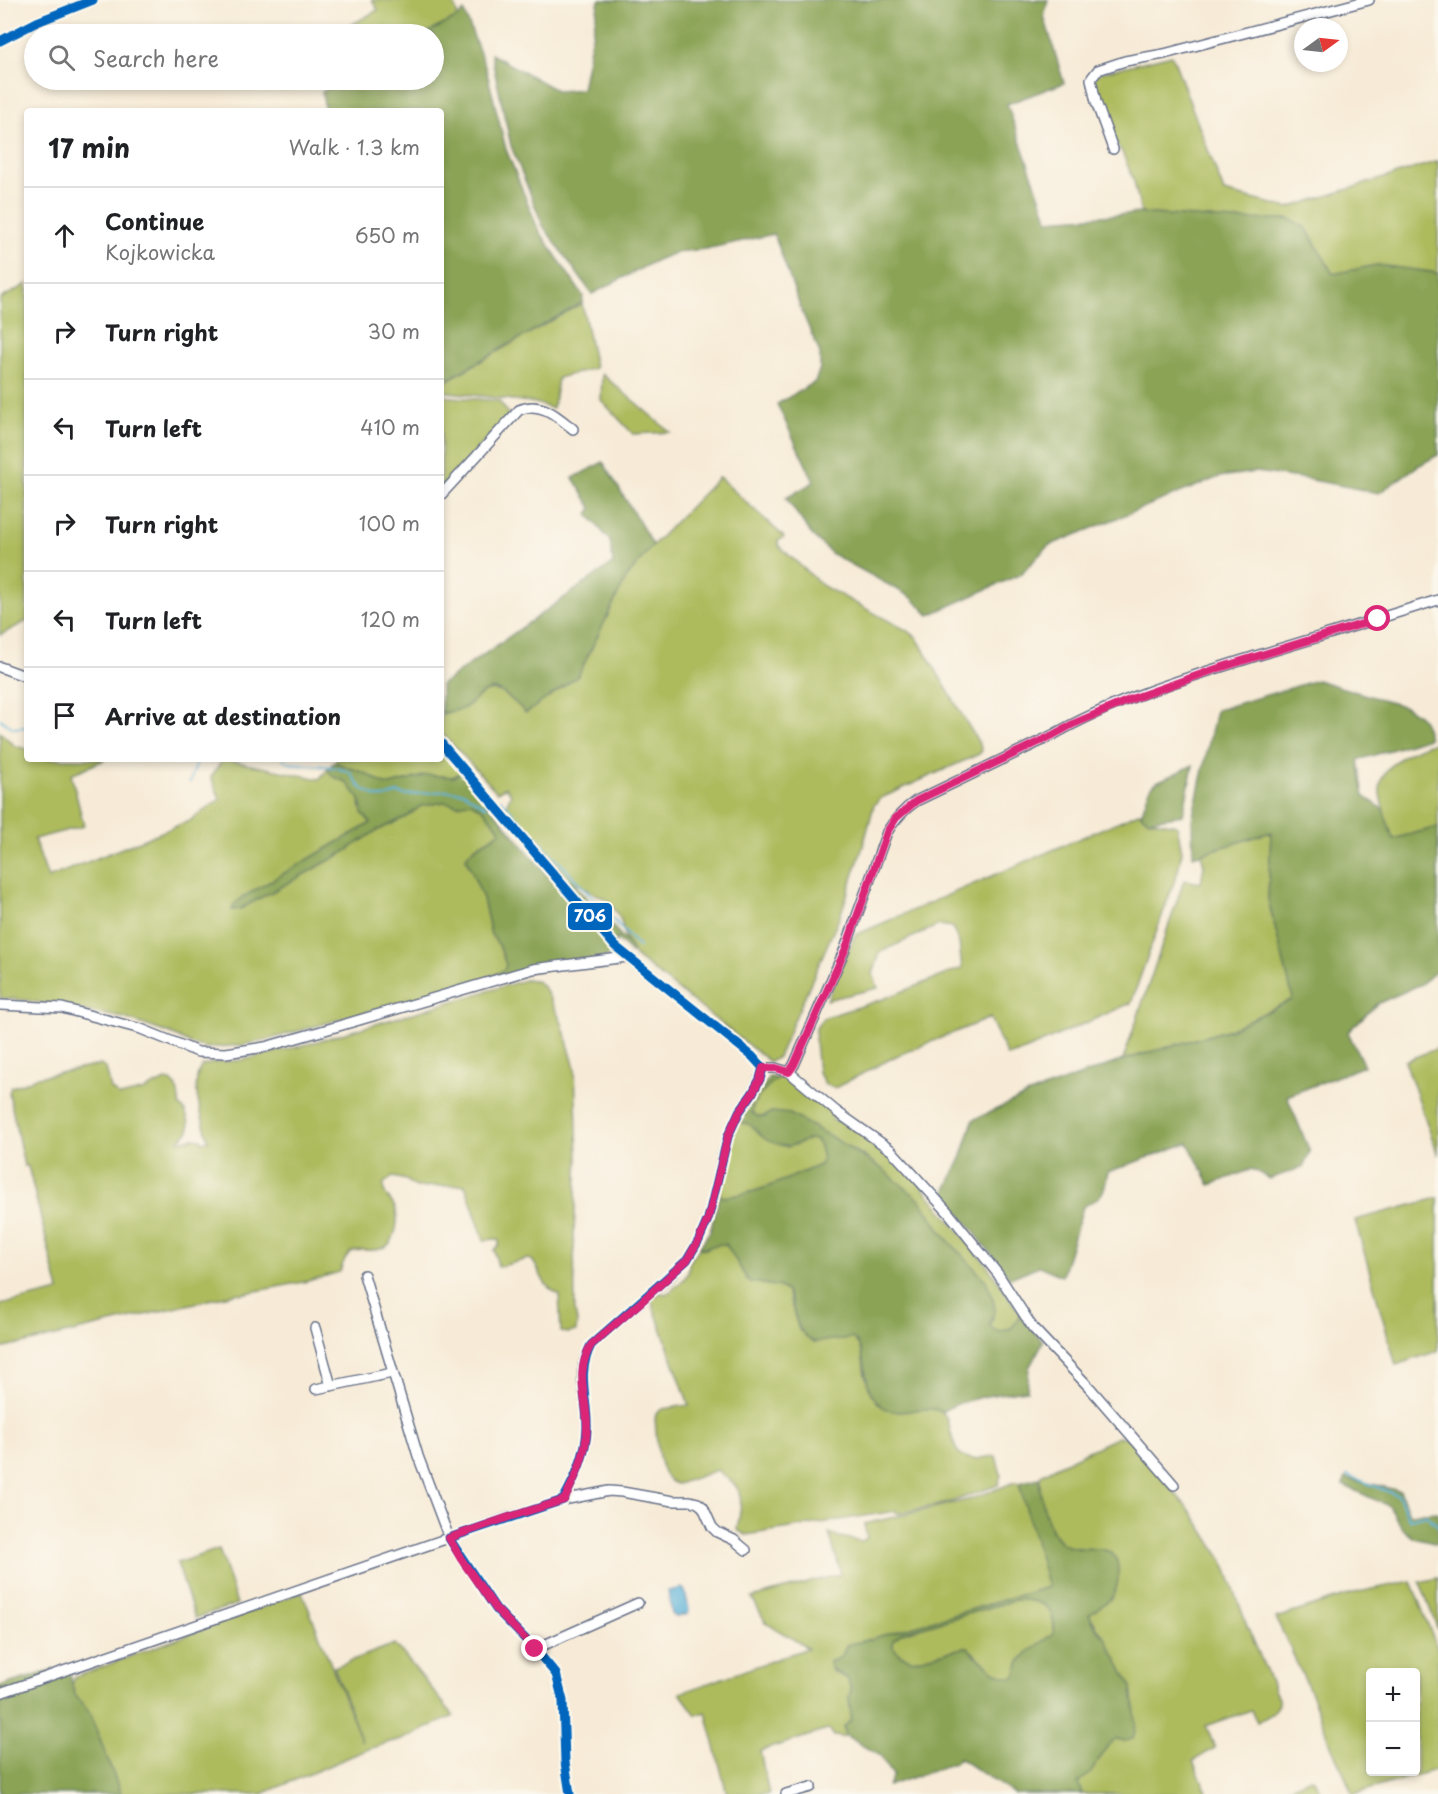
<!DOCTYPE html>
<html lang="en">
<head>
<meta charset="utf-8">
<style>
  :root { --surface:#fff; --page:#f2f2f2; --text:#202124; --muted:#757577; --line:#e0e0e0 }
  body { margin:0; font-family:"Playpen Sans",sans-serif; background:var(--page); color:var(--text) }
  .controls { position:absolute; right:18px; bottom:18px; display:grid; overflow:hidden; border-radius:6px; box-shadow:0 3px 9px #0003 }
  .controls button { width:54px; height:54px; display:grid; place-items:center; padding:0; border:0; border-bottom:2px solid var(--line); background:var(--surface); color:var(--text); font:30px sans-serif }
  .compass { position:absolute; left:1294px; top:18px; width:54px; height:54px; border-radius:50%; background:var(--surface); box-shadow:0 3px 9px #0003; rotate:75deg }
  .stop { position:absolute; width:18px; height:18px; margin:-14px; border:4px solid #db2777; border-radius:50%; background:#fff }
  .stop.end { background:#db2777; border-color:#fff; box-shadow:0 2px 6px #0008 }
  .list { margin:0; padding:0; list-style:none }
  h2 { display:flex; justify-content:space-between; align-items:center; height:78px; margin:0; padding:0 24px; font-size:26px }
  h2 small { font-size:20px; font-weight:400; color:var(--muted) }
  .list li { display:grid; grid-template-columns:39px 1fr auto; gap:18px; align-items:center; box-sizing:border-box; height:96px; padding:0 24px; border-top:2px solid var(--line) }
  .list b { display:block; font-size:22px; white-space:nowrap }
  .list p { margin:0; font-size:20px; white-space:nowrap; color:var(--muted) }
  .list em { font-size:20px; font-style:normal; color:var(--muted) }
  .icon { flex:none; width:33px; height:33px; fill:none; stroke:currentColor; stroke-width:2; stroke-linecap:round; stroke-linejoin:round }
  .map { position:relative; flex:none; width:1438px; height:1794px; overflow:hidden }
  .search { position:absolute; background:var(--surface); box-shadow:0 3px 9px #0003; left:24px; top:24px; width:420px; height:66px; display:flex; align-items:center; gap:15px; box-sizing:border-box; padding:0 21px; border-radius:33px; color:var(--muted); font-size:22px }
  .panel { position:absolute; background:var(--surface); box-shadow:0 3px 9px #0003; left:24px; top:108px; width:420px; height:654px; border-radius:6px }
  .map>svg:first-child { display:block }
  .green { fill:#adbb5d; stroke:#64755e; stroke-width:1.5; fill-rule:evenodd }
  .forest { fill:#8aa354; stroke:#526959; stroke-width:1.5; fill-rule:evenodd }
  .water { fill:#5db3d9; stroke:#3c719c; stroke-width:1.5 }
  .lines { fill:none; stroke-linecap:round; stroke-linejoin:round }
  .stream { stroke:#5db3d9; stroke-width:2 }
  .minor-casing { stroke:#687188; stroke-width:12 }
  .minor { stroke:#fff; stroke-width:9 }
  .bus-1-casing { stroke:#fbf7ec; stroke-width:14 }
  .bus-1 { stroke:#0065bd; stroke-width:9 }
  .route { stroke:#db2777; stroke-width:8 }
  .line-badge { stroke:#fbf7ec; stroke-width:2 }
  .badge-label { font-size:16px; text-anchor:middle; font-weight:bold; fill:#fff }
</style>
</head>
<body>
<div class="map">
<svg width="1438" height="1794" viewBox="0 0 1438 1794">
  <rect width="100%" height="100%" fill="#fbf7ec"/>
  <filter id="ink" filterUnits="userSpaceOnUse"><feTurbulence type="fractalNoise" baseFrequency=".0167" numOctaves="2"/><feDisplacementMap in="SourceGraphic" scale="12" xChannelSelector="R" yChannelSelector="G"/><feConvolveMatrix kernelMatrix="1 2 1 2 8 2 1 2 1" color-interpolation-filters="sRGB"/></filter>
  <filter id="wash" filterUnits="userSpaceOnUse"><feTurbulence type="fractalNoise" baseFrequency=".008" numOctaves="4" result="noise"/><feDisplacementMap in="SourceGraphic" scale="24" xChannelSelector="R" yChannelSelector="G"/><feGaussianBlur stdDeviation="1.35" result="paint"/><feColorMatrix in="noise" values="0 0 0 0 0 0 0 0 0 0 0 0 0 0 0 0 0 1.4 0 .05"/><feComposite in="paint" operator="in"/></filter>
  <g filter="url(#wash)">
    <rect width="100%" height="100%" fill="#f7ebd7"/>
    <path class="green" d="M372,0H453L458,17L425,34H345L342,30L378,10Z
      M1172,55L1224,192L1288,208L1438,161V273L1377,265L1333,274L1306,228L1290,219L1233,220L1141,213L1134,181L1122,152L1109,134L1092,78L1099,73Z
      M27,284V621L0,635V299Z
      M582,303L595,368L558,378L553,409L536,403L441,391V384Z
      M602,374L670,432L633,434L601,400Z
      M441,396L499,401L509,414L441,490Z
      M719,477L784,537L778,541L779,546L823,586L910,632L917,638L980,745L982,751L979,754L881,798L874,805L864,843L840,916L778,1057L770,1062L635,956L626,940L621,920L609,901L571,881L506,806L511,794L506,787L497,792L441,732V715C448,711 456,711 464,708C471,704 476,697 483,693C500,683 514,702 526,713L578,676L626,578L653,545Z
      M0,732L15,746L27,749V759H104L102,761L71,774L84,826L34,839L48,878L189,821L220,799L211,777L223,759L319,779L328,769L332,776L346,782L360,799V806L371,823L243,897L240,909L343,853L376,831L406,817L421,806L444,802L458,805L471,802L483,809L498,827L500,832L473,849L466,858L483,898L491,935L499,945L506,965L505,970L490,977L270,1039L243,1045L207,1048L191,1044L171,1034L124,1018L24,1000L0,998Z
      M1438,741V827L1393,839C1388,824 1382,809 1380,794C1377,764 1415,748 1438,741Z
      M441,749L462,772L453,777L427,775L390,785L384,784L367,774L334,762L337,759H441Z
      M1143,811L1141,815L1149,820L1177,825L1182,852L1178,871L1131,1003L1020,1052L1007,1056L990,1018L896,1056L835,1088L825,1084L818,1072L815,1042L816,1028L823,1018L883,999L962,968L959,943L952,927L939,925L880,952L873,974L878,988L827,1000L855,935Z
      M1271,832L1268,899L1293,999L1231,1029L1123,1060L1184,880L1201,883L1204,865L1201,854Z
      M528,979L538,982L545,989L562,1023L575,1068L578,1159L574,1232L575,1311L577,1322L576,1331L569,1333L561,1332L559,1295C538,1282 545,1277 532,1260L527,1259L498,1267L494,1250L499,1245V1240L496,1239L484,1240L465,1185L416,1187L406,1180L393,1177L384,1183C382,1199 394,1199 396,1211C399,1223 395,1244 383,1248C360,1256 350,1238 340,1272L308,1281L241,1294L238,1293L0,1349V1305L59,1291L28,1166H24L9,1093L11,1087L29,1081L33,1078L100,1065L106,1068L111,1089L120,1096L145,1090L165,1080L171,1081L177,1087L180,1106L185,1111L189,1122V1131L179,1140L180,1141L193,1138L201,1139L202,1142L207,1141L208,1140C204,1120 188,1083 202,1066L212,1063L243,1060L301,1046Z
      M1438,1048V1155L1405,1061Z
      M779,1077H786L834,1112L832,1117L833,1120L836,1122L842,1120L876,1144L916,1179L987,1265L1019,1312C1019,1325 1011,1329 999,1332L991,1328L990,1323L993,1318L986,1281L946,1238L919,1200L881,1168L862,1155L817,1130L780,1113L771,1112C765,1116 759,1120 752,1113C752,1100 769,1085 779,1077Z
      M737,1123C757,1121 750,1128 762,1135C770,1140 787,1142 796,1145C803,1140 808,1138 816,1140L820,1146L823,1159L820,1165C788,1178 756,1195 722,1197L720,1194L722,1173L727,1151Z
      M1438,1198V1351L1396,1365L1355,1220Z
      M716,1244H726L729,1247L748,1281L780,1287L787,1291L799,1330L814,1342L853,1338C865,1345 862,1362 865,1375C867,1381 869,1388 871,1394L938,1410C940,1411 944,1414 945,1416C955,1432 948,1460 977,1459C984,1458 990,1456 996,1456L1001,1475L998,1485L948,1503L897,1514L896,1511L746,1535L737,1530C739,1515 746,1495 733,1483C728,1478 722,1475 717,1470L678,1484C656,1481 657,1436 655,1419L656,1414L662,1409L689,1405L651,1300L660,1292L665,1294L671,1291L684,1279L688,1273L689,1263L699,1248L706,1249Z
      M1118,1437H1127L1193,1514L1221,1558L1226,1567L1246,1623L1278,1699C1279,1713 1268,1716 1257,1722L1251,1710L1206,1726L1215,1748L1193,1761L1208,1794H1082L1078,1783L1080,1780L1090,1774L1108,1745L1117,1739L1125,1741L1112,1652L1089,1614L1112,1597L1099,1549C1088,1548 1076,1549 1065,1545C1050,1538 1035,1490 1041,1475L1063,1463Z
      M1015,1482L1019,1483L1048,1587L867,1640L846,1645C844,1655 839,1659 829,1662L832,1671L848,1679L851,1690L849,1698L851,1715L850,1721L844,1727L845,1735L843,1737L834,1736L830,1730H827L760,1751L769,1794H727L706,1712L696,1715L680,1693L808,1648L766,1623L752,1598L841,1574L829,1533L840,1537L862,1541L867,1538L864,1524L971,1499Z
      M219,1549L237,1604L195,1618L177,1563Z
      M1438,1578V1630L1420,1582Z
      M1411,1581L1438,1650V1769L1353,1794L1332,1748L1310,1691L1276,1618L1354,1593ZM1370,1672H1416V1772H1370Z
      M302,1592L362,1742L334,1667L395,1644L454,1716L399,1741H393L366,1750L262,1794H121L90,1714L75,1695L72,1685L75,1677Z
      M1015,1600C1041,1599 1055,1605 1054,1633L1030,1650L1020,1661L1015,1677L1008,1679L991,1669L968,1648H963L913,1660L900,1655L893,1647V1640L902,1633Z
      M1309,1779L1314,1780L1321,1794H1273Z"/>
    <path class="forest" d="M599,0H1048L1044,16L1064,83L1007,104L1048,220L1141,213L1233,220L1290,219L1306,228L1333,274L1377,265L1438,273V455L1418,466L1379,493L1307,479L1256,472L1219,477L1048,546L1021,574L929,615L911,597L832,554L811,534L786,498L814,482L777,404L815,382L820,368V353L802,312L774,234L706,249L677,252L657,260L592,294L543,226L511,146L491,54L558,91L582,89Z
      M464,11L486,69L506,149L538,229L583,296L582,303L441,383V111H325L322,92L343,80H434V34H425L458,17Z
      M603,462L653,545L626,578L578,676L526,713C519,706 502,688 492,689C481,691 473,703 464,708C458,711 448,712 441,713V685L613,563L610,541L588,514L592,508L573,478Z
      M1317,680L1406,707C1423,717 1424,719 1429,738L1358,760L1364,796L1383,809L1393,839L1438,827V970L1421,984L1377,1004L1348,1032L1364,1066L1287,1096L1310,1152L1303,1167L1270,1179L1252,1169L1210,1185L1188,1143L1108,1172C1103,1196 1105,1194 1083,1207L1062,1276L1039,1266L1010,1278L944,1194L962,1156L973,1120L1029,1094L1123,1060L1231,1029L1293,999L1268,899L1271,832L1193,856L1192,820L1216,710Z
      M334,762L367,774L384,784L390,785L427,775L453,777L462,772L552,881H571L631,947L633,952L631,953L616,938L614,952L610,956L490,979V977L504,970L506,965L499,945L491,935L483,898L466,858C472,845 490,841 500,832L498,827L483,809L471,802L458,805L444,802L421,806L406,817L376,831L343,853L240,909L232,910L234,905L243,897L371,823L362,813L360,799L346,782L332,776L328,769Z
      M1193,765L1183,815L1149,820L1141,815L1150,788L1157,782Z
      M769,1077H779C768,1085 752,1100 752,1113L759,1117H765L771,1112L790,1114L835,1139L881,1168L919,1199L946,1238L986,1281L992,1295L995,1309L990,1323L991,1328L999,1332L1011,1328L1019,1319V1312L1043,1342L1029,1368L1027,1390C999,1394 966,1397 941,1412C924,1402 902,1420 883,1407C858,1391 870,1348 852,1338L814,1342C792,1330 797,1311 787,1291L780,1287L748,1281L726,1244C716,1243 708,1249 699,1248L710,1231L720,1194L722,1197C757,1195 788,1178 820,1165L823,1159L820,1146L816,1140L810,1139L788,1147C781,1145 771,1143 765,1139C752,1130 756,1122 737,1123Z
      M1039,1478C1040,1495 1047,1532 1062,1543C1075,1553 1094,1545 1108,1551C1123,1557 1119,1587 1112,1597C1106,1604 1096,1609 1089,1614L1095,1626L1105,1638L1132,1687L1136,1722L1135,1732L1133,1739L1125,1741L1117,1739L1108,1745L1090,1774L1081,1780L1078,1783L1082,1794H1014L959,1758L954,1763L888,1786L893,1775L880,1756L845,1735L844,1727L850,1721L851,1715L849,1698L851,1690L848,1679C840,1672 830,1673 829,1662C839,1659 844,1655 846,1645L867,1640L1048,1587L1019,1483ZM1015,1600C1040,1599 1056,1605 1054,1633L1030,1650L1020,1661L1015,1677C1000,1681 979,1658 968,1648H963L913,1660L900,1655L893,1647V1640L902,1633Z
      M1346,1478L1400,1491L1409,1514L1438,1512V1544L1414,1538L1401,1527L1389,1506L1343,1485Z
      M54,1670L69,1673C73,1680 71,1686 74,1693C78,1700 85,1706 90,1714L121,1794H0V1686Z"/>
    <path class="water" d="M682,1588L685,1591L689,1610L688,1614L676,1617L672,1614L668,1591Z"/>
    <g class="lines">
      <path class="stream" d="M0,719L13,728L27,727
        M283,759L289,763L333,767L350,772L360,787L377,797H385L398,793L405,795L447,791L463,792L483,805L487,806
        M190,782L196,765L195,759
        M500,799L639,947
        M1347,1475L1399,1496L1409,1519L1426,1515L1438,1526"/>
    </g>
  </g>
  <g filter="url(#ink)">
    <g class="lines">
      <defs>
        <path id="minor" d="M0,41L37,22L93,0
          M1113,149L1096,102L1091,79L1098,70L1125,61L1164,54L1369,0
          M441,495L519,410C540,400 557,416 573,429
          M0,667L27,677
          M0,1005L62,1008L141,1029L198,1052L226,1053L265,1047L325,1030L533,969L627,957
          M763,1068H775L789,1072L837,1112L891,1150L948,1212L998,1274L1033,1328L1090,1388L1174,1485
          M789,1072L794,1065L845,949L887,832C895,819 903,810 916,801L1051,736C1115,699 1189,677 1259,655C1319,637 1378,619 1438,600
          M364,1275L418,1456L449,1538L496,1609L535,1649L556,1674L563,1701L565,1762L570,1794
          M315,1328L331,1386
          M316,1389L392,1373
          M563,1500L609,1491L622,1492L673,1501H690L698,1503L703,1507L712,1527L717,1532L734,1540L746,1550
          M535,1649L638,1603
          M0,1693L509,1517L563,1500C576,1477 587,1453 587,1426C587,1396 574,1373 591,1345C613,1326 635,1307 657,1288C667,1279 679,1270 687,1259C697,1248 703,1233 708,1218C717,1191 719,1159 729,1133C738,1110 756,1093 763,1068L752,1056L653,976L627,957L615,946L441,743
          M786,1794L811,1787"/>
      </defs>
      <use href="#minor" class="minor-casing"/>
      <use href="#minor" class="minor"/>
      <defs>
        <path id="bus-1" d="M0,41L37,22L93,0
          M441,743L615,946L752,1056L763,1068L760,1079L752,1094L739,1112L728,1136L708,1219L699,1240L687,1260L591,1345C576,1375 588,1397 587,1429C586,1455 575,1478 563,1500L449,1538L496,1609L535,1649L556,1674L563,1701L565,1762L570,1794"/>
      </defs>
      <use href="#bus-1" class="bus-1-casing"/>
      <use href="#bus-1" class="bus-1"/>
    </g>
  </g>
  <g class="lines" filter="url(#ink)">
    <path class="route" d="M535,1649L496,1609L461,1559L449,1538L509,1517L564,1500C576,1477 587,1453 587,1426C587,1396 574,1374 591,1345L641,1302L687,1260L699,1240L708,1219L728,1136L739,1112L752,1094L760,1079L763,1068H776L789,1072L794,1065L846,948L887,832L896,818L916,801L1051,736L1073,724L1134,698L1216,669L1378,619"/>
  </g>
  <rect class="line-badge" x="567" y="902" width="46" height="29" rx="6" fill="#0065bd"/>
  <g class="badge-label">
    <text x="590" y="922">706</text>
  </g>
</svg>
<div class="controls">
<button>+</button>
<button>−</button>
</div>
<svg class="compass" viewBox="-18 -18 36 36"><path d="M0-13l5 13h-10z" fill="#e53935"/><path d="M0 13l5-13h-10z" fill="#757577"/></svg>
<div class="stop" style="left:1378px;top:619px"></div>
<div class="stop end" style="left:535px;top:1649px"></div>
<div class="search"><svg class="icon" aria-label="search" viewBox="0 0 24 24"><circle cx="10" cy="10" r="6"/><path d="M15 15l6 6"/></svg>Search here</div>
<section class="panel">
<h2>17 min<small>Walk · 1.3 km</small></h2>
<ul class="list">
<li><svg class="icon" aria-label="ahead" viewBox="0 0 24 24"><path d="M12 20V5M6 11l6-6 6 6"/></svg><div><b>Continue</b><p>Kojkowicka</p></div><em>650 m</em></li>
<li><svg class="icon" aria-label="right" viewBox="0 0 24 24"><path d="M7 20v-9h11M14 6l5 5-5 5"/></svg><div><b>Turn right</b></div><em>30 m</em></li>
<li><svg class="icon" aria-label="left" viewBox="0 0 24 24"><path d="M17 20v-9H6M10 6l-5 5 5 5"/></svg><div><b>Turn left</b></div><em>410 m</em></li>
<li><svg class="icon" aria-label="right" viewBox="0 0 24 24"><path d="M7 20v-9h11M14 6l5 5-5 5"/></svg><div><b>Turn right</b></div><em>100 m</em></li>
<li><svg class="icon" aria-label="left" viewBox="0 0 24 24"><path d="M17 20v-9H6M10 6l-5 5 5 5"/></svg><div><b>Turn left</b></div><em>120 m</em></li>
<li><svg class="icon" aria-label="arrive" viewBox="0 0 24 24"><path d="M6 21V4h12l-3 4 3 4H6"/></svg><div><b>Arrive at destination</b></div></li>
</ul>
</section>
</div>
</body>
</html>
